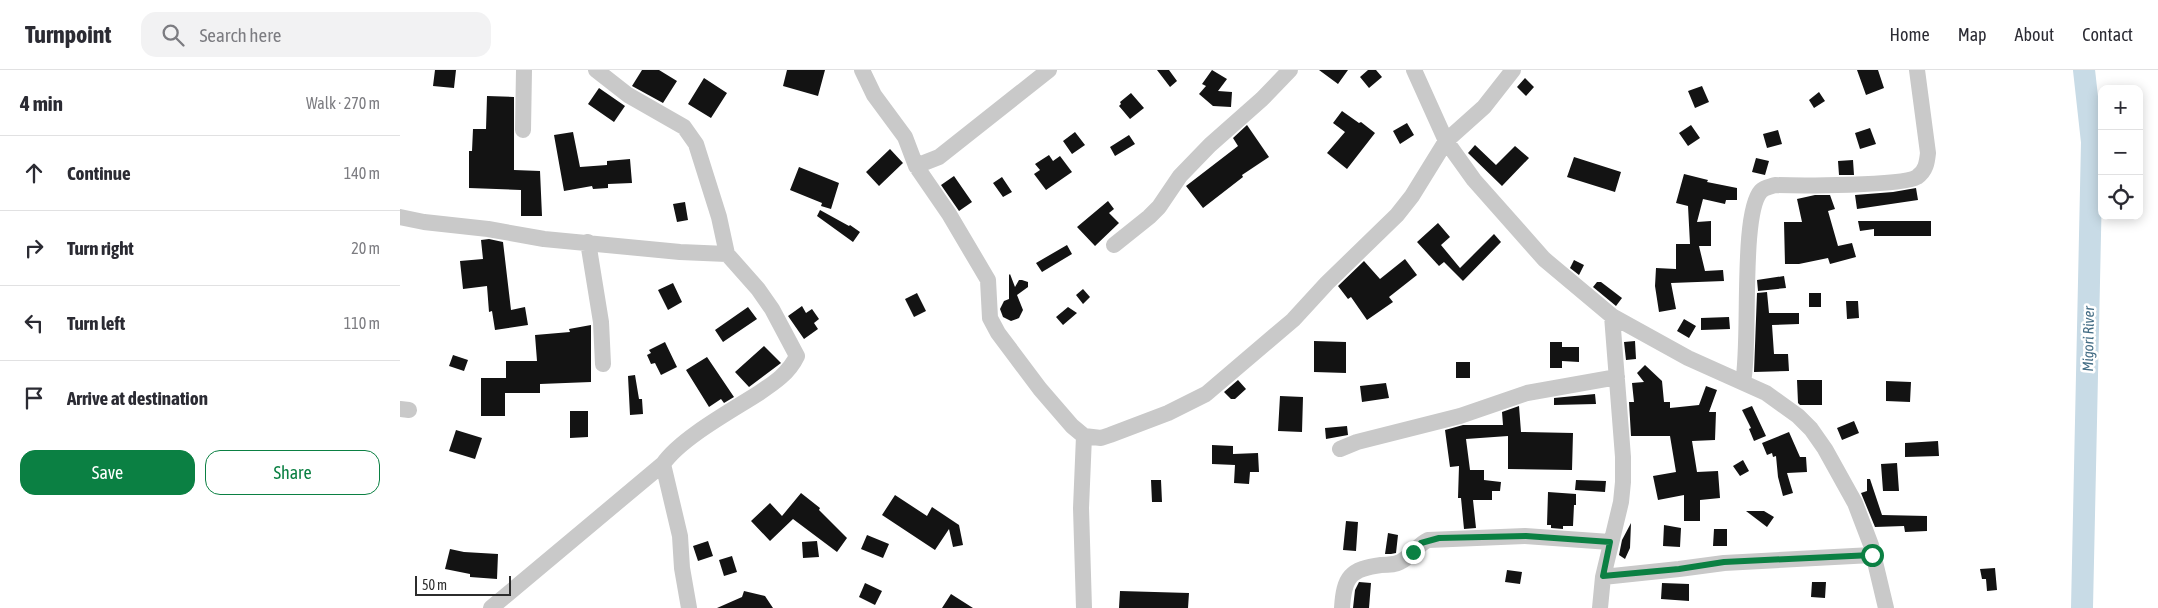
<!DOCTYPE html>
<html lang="en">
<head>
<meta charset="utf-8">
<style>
  :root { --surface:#fff; --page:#f2f2f3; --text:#2b2b33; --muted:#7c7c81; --line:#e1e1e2; --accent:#0b8043 }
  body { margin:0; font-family:"Asap Condensed",sans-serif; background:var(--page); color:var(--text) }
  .controls { position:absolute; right:15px; top:15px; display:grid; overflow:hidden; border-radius:10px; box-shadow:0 2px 12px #0003 }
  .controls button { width:45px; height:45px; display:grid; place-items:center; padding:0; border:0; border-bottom:1px solid var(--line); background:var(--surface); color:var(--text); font:25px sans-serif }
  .scale { position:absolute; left:15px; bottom:12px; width:96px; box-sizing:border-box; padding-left:5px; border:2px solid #2c2c2c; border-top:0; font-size:14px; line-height:18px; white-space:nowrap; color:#2c2c2c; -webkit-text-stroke:4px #fff; paint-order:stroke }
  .stop { position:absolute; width:15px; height:15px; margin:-11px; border:4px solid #0b8043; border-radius:50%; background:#fff }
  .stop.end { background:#0b8043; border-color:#fff; box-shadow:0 1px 5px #0008 }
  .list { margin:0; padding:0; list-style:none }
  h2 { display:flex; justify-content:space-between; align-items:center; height:65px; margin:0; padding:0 20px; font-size:21px }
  h2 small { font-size:16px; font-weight:400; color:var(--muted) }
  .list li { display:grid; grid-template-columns:32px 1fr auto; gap:15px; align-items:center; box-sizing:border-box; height:75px; padding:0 20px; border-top:1px solid var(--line) }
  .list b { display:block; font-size:19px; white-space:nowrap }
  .list em { font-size:16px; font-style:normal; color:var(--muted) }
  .actions { display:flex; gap:10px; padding:15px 20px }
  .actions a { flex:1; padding:11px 0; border:1px solid var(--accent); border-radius:15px; text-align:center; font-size:18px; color:var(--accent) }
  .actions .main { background:var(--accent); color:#fff }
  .icon { flex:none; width:28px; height:28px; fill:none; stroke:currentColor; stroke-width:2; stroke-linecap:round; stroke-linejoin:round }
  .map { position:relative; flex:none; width:1758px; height:538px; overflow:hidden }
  header { display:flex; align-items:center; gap:30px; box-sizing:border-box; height:70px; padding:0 25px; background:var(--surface); border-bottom:1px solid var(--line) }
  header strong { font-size:24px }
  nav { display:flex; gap:28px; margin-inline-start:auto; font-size:18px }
  .search { width:350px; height:45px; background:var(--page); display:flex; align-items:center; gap:12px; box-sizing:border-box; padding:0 18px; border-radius:15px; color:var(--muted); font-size:19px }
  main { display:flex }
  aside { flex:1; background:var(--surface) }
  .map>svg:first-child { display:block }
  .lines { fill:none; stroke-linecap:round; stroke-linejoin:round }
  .river { stroke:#c8dbe6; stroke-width:22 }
  .building { fill:#131313 }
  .minor { stroke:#c9c9c9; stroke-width:16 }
  .route { stroke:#0b8043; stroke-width:6 }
  .labels { text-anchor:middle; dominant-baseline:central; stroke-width:5; stroke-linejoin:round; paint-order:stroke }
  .water-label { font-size:15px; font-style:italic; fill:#436c84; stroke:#fff }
</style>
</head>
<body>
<header>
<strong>Turnpoint</strong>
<div class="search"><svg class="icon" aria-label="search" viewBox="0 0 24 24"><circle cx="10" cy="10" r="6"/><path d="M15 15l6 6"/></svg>Search here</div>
<nav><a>Home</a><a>Map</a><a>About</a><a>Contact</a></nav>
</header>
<main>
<aside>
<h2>4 min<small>Walk · 270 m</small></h2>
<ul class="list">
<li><svg class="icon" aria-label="ahead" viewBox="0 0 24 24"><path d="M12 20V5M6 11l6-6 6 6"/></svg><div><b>Continue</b></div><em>140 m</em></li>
<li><svg class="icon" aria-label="right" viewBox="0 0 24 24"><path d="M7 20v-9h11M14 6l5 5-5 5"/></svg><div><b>Turn right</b></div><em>20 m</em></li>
<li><svg class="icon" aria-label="left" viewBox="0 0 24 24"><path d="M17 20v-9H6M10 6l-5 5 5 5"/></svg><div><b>Turn left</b></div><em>110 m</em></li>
<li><svg class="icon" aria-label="arrive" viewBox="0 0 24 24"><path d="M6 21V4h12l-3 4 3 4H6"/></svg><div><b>Arrive at destination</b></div></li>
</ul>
<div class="actions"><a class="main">Save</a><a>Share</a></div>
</aside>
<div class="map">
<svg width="1758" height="538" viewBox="0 0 1758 538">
  <rect width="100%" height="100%" fill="#fff"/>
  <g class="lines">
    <path class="river" d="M1682,538L1692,72L1684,0"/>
  </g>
  <path class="building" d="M35,0H56L54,18L33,16Z
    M242,0H259L277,11L263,33L232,16Z
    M387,0H425L418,26L383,16Z
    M757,0H769L777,11L770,17Z
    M812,0L827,9L818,21L832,22L831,37L813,36L799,24L806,16L802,14Z
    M919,0H948L938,14Z
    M968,0H976L982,7L969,18L960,7Z
    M1457,0H1478L1484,18L1466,25Z
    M304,8L327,23L311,48L288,34Z
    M1125,8L1134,17L1126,26L1117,17Z
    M1302,16L1309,32L1295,38L1288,21Z
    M199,18L225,36L214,52L188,34Z
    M1419,22L1425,31L1414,38L1409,30Z
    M731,23L744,38L730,49L719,36L721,34L720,32Z
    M87,26L114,27V100L140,101L142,146H121V120L69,118V81H72L73,59H86Z
    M942,41L959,53L961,52L975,63L947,99L927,83L945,62L933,53Z
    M1007,53L1014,65L1000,74L993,61Z
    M847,55L869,87L842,105L843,107L803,138L786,116L838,76L833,68Z
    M1291,55L1300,68L1288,76L1279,63Z
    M1470,58L1476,74L1460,79L1455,63Z
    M1378,60L1382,74L1367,78L1363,64Z
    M173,62L180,97L207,95V91L230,89L232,113L208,114V118L193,119L192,116L164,121L154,65Z
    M675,62L685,75L672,84L663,71Z
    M729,65L735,74L715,86L710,77Z
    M1075,75L1096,95L1115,76L1129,88L1102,116L1068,83Z
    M490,79L503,93L479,116L466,102Z
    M649,85L653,91L660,86L672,102L646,120L634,104L640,100L635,94Z
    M1174,87L1221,102L1215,122L1167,107Z
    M1356,88L1369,91L1365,105L1352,102Z
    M1453,90L1454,105H1439L1438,91Z
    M399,97L439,113L431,139L421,136L422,133L390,120Z
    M1284,104L1308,110L1307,112L1337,118V130H1326L1325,134L1303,129L1297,152L1311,151V176H1299L1305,201L1323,200L1324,211L1271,213L1276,239L1259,242L1255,216L1256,198L1276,199V174H1290L1288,136L1276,133Z
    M554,106L572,132L559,141L541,115Z
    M602,107L612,122L603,127L593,113Z
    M1516,118L1518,130L1457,139L1455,125L1493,122Z
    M1415,125H1430L1435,139L1428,141L1438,176L1452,173L1456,187L1430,194L1428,188L1399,194H1385L1384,152H1402L1397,129Z
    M708,131L714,139L709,143L719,153L695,176L677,157Z
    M285,132L288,150L277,152L273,134Z
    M420,140L449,156L450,155L460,162L453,172L417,146Z
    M1458,151H1531V166H1474V159L1460,161Z
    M1038,153L1050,167L1041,175L1060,198L1094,164L1101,172L1063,211L1044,192L1039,196L1017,172Z
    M89,169L103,172L111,240L125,237L128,255L95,260L92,241L89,242L87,216L63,219L60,191L83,189L81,170Z
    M667,175L672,184L642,202L636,193Z
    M1005,189L1017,205L989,227L993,232L967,250L951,227L948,229L938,216L964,191L980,209Z
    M1174,190L1184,195L1179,205L1170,198Z
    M610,204L615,217L619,210H622L628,212V217L617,225L623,240L619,248L611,251L603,247L600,239L604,231L609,229V205Z
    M1384,206L1386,218L1358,221L1357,210Z
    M1197,212H1201L1222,228L1216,236L1193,217Z
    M273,213L282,232L268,240L258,220Z
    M683,219L690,227L683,234L676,225Z
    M1367,222L1369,243H1399V254L1372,255L1374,284H1388L1389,301L1354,302L1357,223Z
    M517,223L526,241L514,247L505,229Z
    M1409,223H1421V237H1409Z
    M1446,231H1458L1459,248L1447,249Z
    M402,236L406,243L412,239L419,249L414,253L418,259L404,269L388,246Z
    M348,237L357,249L323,272L315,260Z
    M668,237L677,243L663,255L656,247Z
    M1329,247L1330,259L1301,260V248Z
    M1284,249L1296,256L1289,268L1277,261Z
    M191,255V312L140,314V323H105V346H81V308H106V291H137L135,265L170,262L169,259Z
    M914,271L946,272V303L914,302Z
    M1235,271L1236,289L1226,290L1224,272Z
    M265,272L277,297L261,305L255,293L251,294L247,285L251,283L249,280Z
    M1150,272H1162V277H1179V292L1162,291V298H1150Z
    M364,276L381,293L349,317L335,302Z
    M53,285L68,290L64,301L49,296Z
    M307,287L334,327L324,333L321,329L309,337L286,300Z
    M1056,292H1070V308H1056Z
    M1245,295L1262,311L1264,332H1270V338L1299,335L1306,316L1317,320L1309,342H1316L1315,370L1292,371L1297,402L1318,401L1320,428L1300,430V451H1284V425L1258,430L1253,406L1276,402L1270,366H1231L1229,332H1234L1232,313L1244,312L1237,303Z
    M235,305L239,329H242L243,344L230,345L228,306Z
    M838,310L846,319L835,329H831L824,322Z
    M1397,310H1422V335H1400L1398,333Z
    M1486,311L1511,312L1510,332L1486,331Z
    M986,313L989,328L962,332L960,316Z
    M1195,324L1196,334L1154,335V328Z
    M880,326L903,327L902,362L878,361Z
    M1119,336L1121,362L1173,363L1172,400L1108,399V366L1066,369L1070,400H1084V410L1101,412L1100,421H1092V430H1073L1076,458L1064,459L1061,428H1058L1059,396L1050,397L1045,360L1063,355H1103L1102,342Z
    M1352,336L1366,366L1354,371L1349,359L1351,358L1342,340Z
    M170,341H188V367L170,368Z
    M1454,351L1459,363L1442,370L1437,358Z
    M947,356L948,365L926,369L925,358Z
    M56,360L82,368L75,389L49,381Z
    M1389,362L1400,387H1406L1407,402L1387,403L1393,423L1383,426L1378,407L1376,386L1373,387L1372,383L1367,385L1362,373Z
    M1538,371L1539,386L1505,387V373Z
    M812,375L833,376V384L858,383L859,402H850L849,414L834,413L835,395L812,394Z
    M1343,390L1349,401L1340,406L1333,396Z
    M1497,393L1499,421H1483L1481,394Z
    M1467,409H1470L1482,445L1527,446V461L1505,462L1504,456L1475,457L1461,423L1467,421Z
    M751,410H761L762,432H752Z
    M1176,410L1206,411L1205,422L1175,420Z
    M1148,422L1176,424V435H1174L1173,456H1163V459L1151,458V455H1147Z
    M401,423L420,438L419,440L447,468L437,482L393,449L370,471L351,451L370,433L382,446Z
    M495,425L527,446L532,437L559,455L563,475L553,477L549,459L535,480L482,445Z
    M1346,441H1364L1374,447L1367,457Z
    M946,451L958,452L956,481L943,480Z
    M1231,453L1230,478L1225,489L1219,485L1222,470Z
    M1264,455L1281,458L1280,477L1263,476Z
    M1314,459H1327V476H1313Z
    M988,463L998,465L996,483L991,484H985Z
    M467,465L489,474L483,488L461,479Z
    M308,471L313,486L298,491L293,476Z
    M417,471L419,487L403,488L402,472Z
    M50,479L64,482L98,484L97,509L70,507V504L45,499Z
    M332,486L337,502L324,506L319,490Z
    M1595,498L1597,520L1587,521L1586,509H1582L1580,499Z
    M1107,500L1122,502L1120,514L1105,512Z
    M959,512L971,513L969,538H953L955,520Z
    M1412,512H1426L1425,528L1411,527Z
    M465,513L482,521L475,535L459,527Z
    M1262,513L1289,514V531L1261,529Z
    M344,521L365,526L373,538H317L342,527Z
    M720,521L789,523L788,538H719Z
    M551,524L573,538H542Z"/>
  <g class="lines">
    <path class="minor" d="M196,0L228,25L284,57L296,74L319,147L327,184L358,219L372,239L397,286C389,303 374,313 359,323C331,341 281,368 263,394L280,466L282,498L289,538
      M462,0L474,25L505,67L516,96L549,144L588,210L590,248L598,263L640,319L672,356L684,366L681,438L684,538
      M1014,0L1046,71L1074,110L1144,189L1212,246L1288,288L1366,323L1398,346L1411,359L1425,379L1455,433L1471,475L1486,538
      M123,60L124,0
      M516,96L539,87L649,0
      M0,147L24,152L88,159L144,169L280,182L327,184
      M188,172L201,252L203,294
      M714,175L749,147L759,137L780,106L810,75L862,29L890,0
      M1343,312C1351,274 1340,144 1361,121C1365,117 1370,117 1375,115C1399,116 1502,116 1517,107C1526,101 1527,92 1528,83L1517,0
      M0,339L9,340
      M684,366L701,368L710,365L768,343L806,324L893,250L927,213L997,145L1012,126L1046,71L1084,37L1113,0
      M940,379L957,372L1060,346L1127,323L1217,307
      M1203,507L1279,499L1324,493L1472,485
      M91,538L263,394
      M942,538C944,507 950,499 981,495C987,495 994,495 1000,492C1011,487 1017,475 1028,470L1125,466L1210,472
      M1200,538L1203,507L1221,432L1223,412V387L1212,246"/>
  </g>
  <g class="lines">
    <path class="route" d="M1013,482L1021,473L1039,468L1126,466L1210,472L1203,506L1279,499L1324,492L1472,485"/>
  </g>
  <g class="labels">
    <g class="water-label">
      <text transform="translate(1688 269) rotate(-89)">Migori River</text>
    </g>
  </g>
</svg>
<div class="controls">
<button>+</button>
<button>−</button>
<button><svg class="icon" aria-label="locate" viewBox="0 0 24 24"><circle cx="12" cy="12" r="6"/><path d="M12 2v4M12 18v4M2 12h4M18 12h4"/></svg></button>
</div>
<div class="scale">50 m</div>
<div class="stop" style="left:1472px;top:485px"></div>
<div class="stop end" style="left:1013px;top:482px"></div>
</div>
</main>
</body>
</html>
